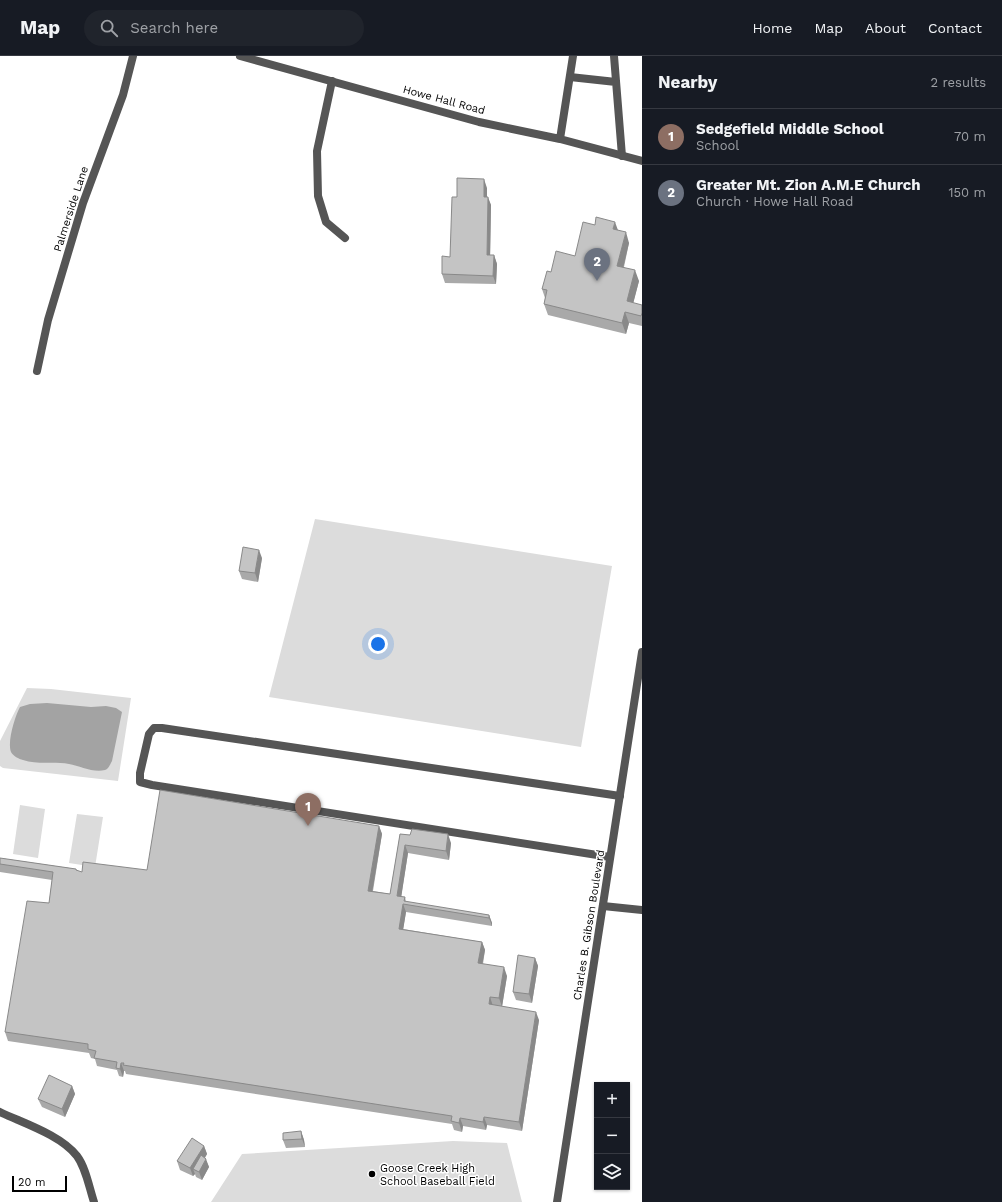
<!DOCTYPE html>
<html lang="en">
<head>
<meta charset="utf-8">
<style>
  :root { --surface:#171b24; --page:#20242c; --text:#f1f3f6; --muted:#9ea1a6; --line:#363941; --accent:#858687 }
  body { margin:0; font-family:"Work Sans",sans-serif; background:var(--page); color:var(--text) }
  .controls { position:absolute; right:12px; bottom:12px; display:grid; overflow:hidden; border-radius:0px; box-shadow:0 1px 3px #0004 }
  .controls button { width:36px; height:36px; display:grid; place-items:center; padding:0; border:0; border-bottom:1px solid var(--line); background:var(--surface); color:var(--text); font:20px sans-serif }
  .scale { position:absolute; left:12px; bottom:10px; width:55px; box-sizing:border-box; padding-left:4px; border:2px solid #000; border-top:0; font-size:11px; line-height:14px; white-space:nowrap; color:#000; -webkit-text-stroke:3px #fff; paint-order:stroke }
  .you { position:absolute; left:378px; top:588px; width:14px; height:14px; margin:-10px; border:3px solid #fff; border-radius:50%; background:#1a73e8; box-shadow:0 0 0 6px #1a73e833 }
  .badge { display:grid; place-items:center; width:26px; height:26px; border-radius:50%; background:var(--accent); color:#fff; font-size:13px; font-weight:700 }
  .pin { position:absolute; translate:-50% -33px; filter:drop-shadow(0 1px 2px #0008) }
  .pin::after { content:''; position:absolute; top:21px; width:14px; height:12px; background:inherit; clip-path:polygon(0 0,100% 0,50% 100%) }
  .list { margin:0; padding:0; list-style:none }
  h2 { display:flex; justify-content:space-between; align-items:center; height:52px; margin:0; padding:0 16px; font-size:17px }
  h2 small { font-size:13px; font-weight:400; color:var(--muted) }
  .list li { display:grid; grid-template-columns:26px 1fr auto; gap:12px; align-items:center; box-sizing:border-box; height:56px; padding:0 16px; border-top:1px solid var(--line) }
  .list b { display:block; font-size:15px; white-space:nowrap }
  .list p { margin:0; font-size:13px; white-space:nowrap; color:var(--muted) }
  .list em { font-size:13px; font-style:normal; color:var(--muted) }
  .icon { flex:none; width:22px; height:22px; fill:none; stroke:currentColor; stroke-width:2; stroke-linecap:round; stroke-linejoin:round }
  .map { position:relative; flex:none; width:642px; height:1146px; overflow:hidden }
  header { display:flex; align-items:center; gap:24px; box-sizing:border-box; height:56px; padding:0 20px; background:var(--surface); border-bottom:1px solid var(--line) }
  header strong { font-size:19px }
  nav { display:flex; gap:22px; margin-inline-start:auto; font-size:14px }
  .search { width:280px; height:36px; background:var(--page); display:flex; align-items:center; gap:10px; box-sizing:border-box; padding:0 14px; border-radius:22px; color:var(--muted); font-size:15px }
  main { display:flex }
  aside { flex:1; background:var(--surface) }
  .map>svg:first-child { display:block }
  .green { fill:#dcdcdc }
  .water { fill:#a3a3a3 }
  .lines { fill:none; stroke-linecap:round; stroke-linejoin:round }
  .lane { stroke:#555; stroke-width:8 }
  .street { stroke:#555; stroke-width:8 }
  .wall { fill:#a9a9a9 }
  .shaded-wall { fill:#898989 }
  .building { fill:#c4c4c4; stroke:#898989 }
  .poi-dot { fill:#000; stroke:#fff; stroke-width:1.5 }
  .labels { text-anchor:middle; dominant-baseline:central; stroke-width:3; stroke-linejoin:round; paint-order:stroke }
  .street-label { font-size:11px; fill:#000; stroke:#fff }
  .poi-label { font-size:11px; fill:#000; stroke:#fff; text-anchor:start }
</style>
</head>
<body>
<header>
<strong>Map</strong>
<div class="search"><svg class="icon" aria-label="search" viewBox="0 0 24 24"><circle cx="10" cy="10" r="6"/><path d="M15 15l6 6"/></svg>Search here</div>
<nav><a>Home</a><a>Map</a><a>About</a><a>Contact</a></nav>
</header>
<main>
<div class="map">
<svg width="642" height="1146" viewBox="0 0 642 1146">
  <rect width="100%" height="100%" fill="#fff"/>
  <path class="green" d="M315,463L612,510L581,691L269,641Z
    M27,632L51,633L131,642L118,725L3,712L0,710V685Z
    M20,749L45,753L38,802L13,798Z
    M77,758L103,761L95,811L69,807Z
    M453,1085L507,1087L522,1146H211L242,1098Z"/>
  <path class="water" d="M47,647L91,651L106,650L116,652L122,656L112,705C110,708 109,713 105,714C93,717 80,710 69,708C54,705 37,709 23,704C19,703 13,700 11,696C7,686 15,660 20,651L30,648Z"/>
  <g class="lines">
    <path class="lane" d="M614,0L622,100
      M570,21L616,26
      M332,25L317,95L318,140L326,166L345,182
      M37,315L48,264L83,147L123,39L133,0
      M610,801L152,729L140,726V717L149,678L154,672H162L620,740
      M603,850L642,854
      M0,1056C23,1067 61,1079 77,1100C86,1112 89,1131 94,1146"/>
    <path class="street" d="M240,0L479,66L560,83L642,105
      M560,83L573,0
      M557,1146L642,596"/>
  </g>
  <path class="wall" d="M487,132V141L491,149L490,199H494L497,208L496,228L445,227L442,218L450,201L457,141Z
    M618,174L629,187L624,211L639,225L633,247L642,257V270L629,267L626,278L548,259L544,248L545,242L542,233L551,216L575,200Z
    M262,502L258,526L242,523L239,515Z
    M379,770L382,778L373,835L390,838L400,778L451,787L449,804L408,797L401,841H405L406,846L489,859L492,867V870L406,856L403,873L482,886L485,894L483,908L507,920L502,950L539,964L522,1075L487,1069L486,1074L463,1070L462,1076L454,1074L452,1068L126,1018L125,1015H124L123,1021L119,1020L117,1014L97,1010L95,1003L91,1002L89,997L8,985L5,976L49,847L52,824L0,816V802L76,813L77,815L82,816L147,814Z
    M535,902L538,910L532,947L516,944L513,936Z
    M72,1030L75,1038L65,1061L42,1051L38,1043Z
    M301,1075L304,1084L305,1091L286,1092L283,1084Z
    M204,1090L207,1098L205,1102L209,1111L202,1124L196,1121L195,1118L193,1120L180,1114L177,1105Z"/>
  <path class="shaded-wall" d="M484,123L487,132V149L484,141Z
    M488,141L491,149L490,208L487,199Z
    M615,166L619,177L613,173Z
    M626,176L629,187L621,221L617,210Z
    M494,199L497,208L496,228L493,220Z
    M635,214L639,225L631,256L627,245Z
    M625,256L629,267L626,278L622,267Z
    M259,494L262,502L258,526L255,517Z
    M379,770L382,778L371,843L368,835Z
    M448,778L451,787L449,804L446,795Z
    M405,789L408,797L400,849L397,840Z
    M403,848L406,856L402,881L399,873Z
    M489,859L492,867V870L489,862Z
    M482,886L485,894L481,915L478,907Z
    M535,902L538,910L532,947L529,938Z
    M504,911L507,920L502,951L499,942Z
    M490,941L493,950L489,948Z
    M536,956L539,964L522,1075L519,1066Z
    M121,1007L124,1015L123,1021L120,1013Z
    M72,1030L75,1038L65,1061L62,1053Z
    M484,1061L487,1069L486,1074L483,1066Z
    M460,1062L463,1070L462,1076L459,1067Z
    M301,1075L304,1084L305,1091L302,1083Z
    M204,1090L207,1098L196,1115L193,1113L195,1118L193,1120L190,1112Z
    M206,1103L209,1111L202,1124L199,1116Z"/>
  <path class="building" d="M457,122L484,123V141H488L487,199H494L493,220L442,218V200L450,201L452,141H457Z
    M596,161L615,166L613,173L626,176L617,210L635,214L627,245L642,249V257L641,260L625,256L622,267L544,248L547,234L542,233L547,215L551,216L556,195L575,200L583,166L595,169Z
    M243,491L259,494L255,517L239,515Z
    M160,734L379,770L368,835L390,838L400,778L410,779L412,773L448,778L446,795L405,789L397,840L405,841L404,845L489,859V862L403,848L399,873L482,886L478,907L504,911L499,942L490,941L489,948L536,956L519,1066L484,1061L483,1066L460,1062L459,1067L451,1065L452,1060L123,1009L124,1007H121L120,1013L116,1012L117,1006L94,1002L96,995L88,993V988L5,976L27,845L49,847L53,816L0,808V802L76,813V814L82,816L83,806L147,814Z
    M518,899L535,902L529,938L513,936Z
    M49,1019L72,1030L62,1053L38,1043Z
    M301,1075L302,1083L283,1084V1077Z
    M192,1082L204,1090L190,1112L177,1105Z
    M201,1099L206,1103L199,1116L193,1113Z"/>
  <circle class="poi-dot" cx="372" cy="1118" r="4"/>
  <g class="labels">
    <g class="street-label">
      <text transform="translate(444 44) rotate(15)">Howe Hall Road</text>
      <text transform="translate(71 153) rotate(-72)">Palmerside Lane</text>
      <text transform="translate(589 869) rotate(-81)">Charles B. Gibson Boulevard</text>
    </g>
    <g class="poi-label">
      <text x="380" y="1112">Goose Creek High<tspan x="380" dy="13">School Baseball Field</tspan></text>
    </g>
  </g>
</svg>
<div class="controls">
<button>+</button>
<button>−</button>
<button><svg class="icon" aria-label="layers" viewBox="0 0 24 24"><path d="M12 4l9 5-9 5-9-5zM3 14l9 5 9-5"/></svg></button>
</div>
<div class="scale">20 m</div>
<div class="you"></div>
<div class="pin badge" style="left:308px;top:770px;background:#8d6e63">1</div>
<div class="pin badge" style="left:597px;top:225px;background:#6b7280">2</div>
</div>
<aside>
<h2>Nearby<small>2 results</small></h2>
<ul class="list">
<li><span class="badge" style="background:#8d6e63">1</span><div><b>Sedgefield Middle School</b><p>School</p></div><em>70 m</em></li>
<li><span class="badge" style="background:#6b7280">2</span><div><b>Greater Mt. Zion A.M.E Church</b><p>Church · Howe Hall Road</p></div><em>150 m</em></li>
</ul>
</aside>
</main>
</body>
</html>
